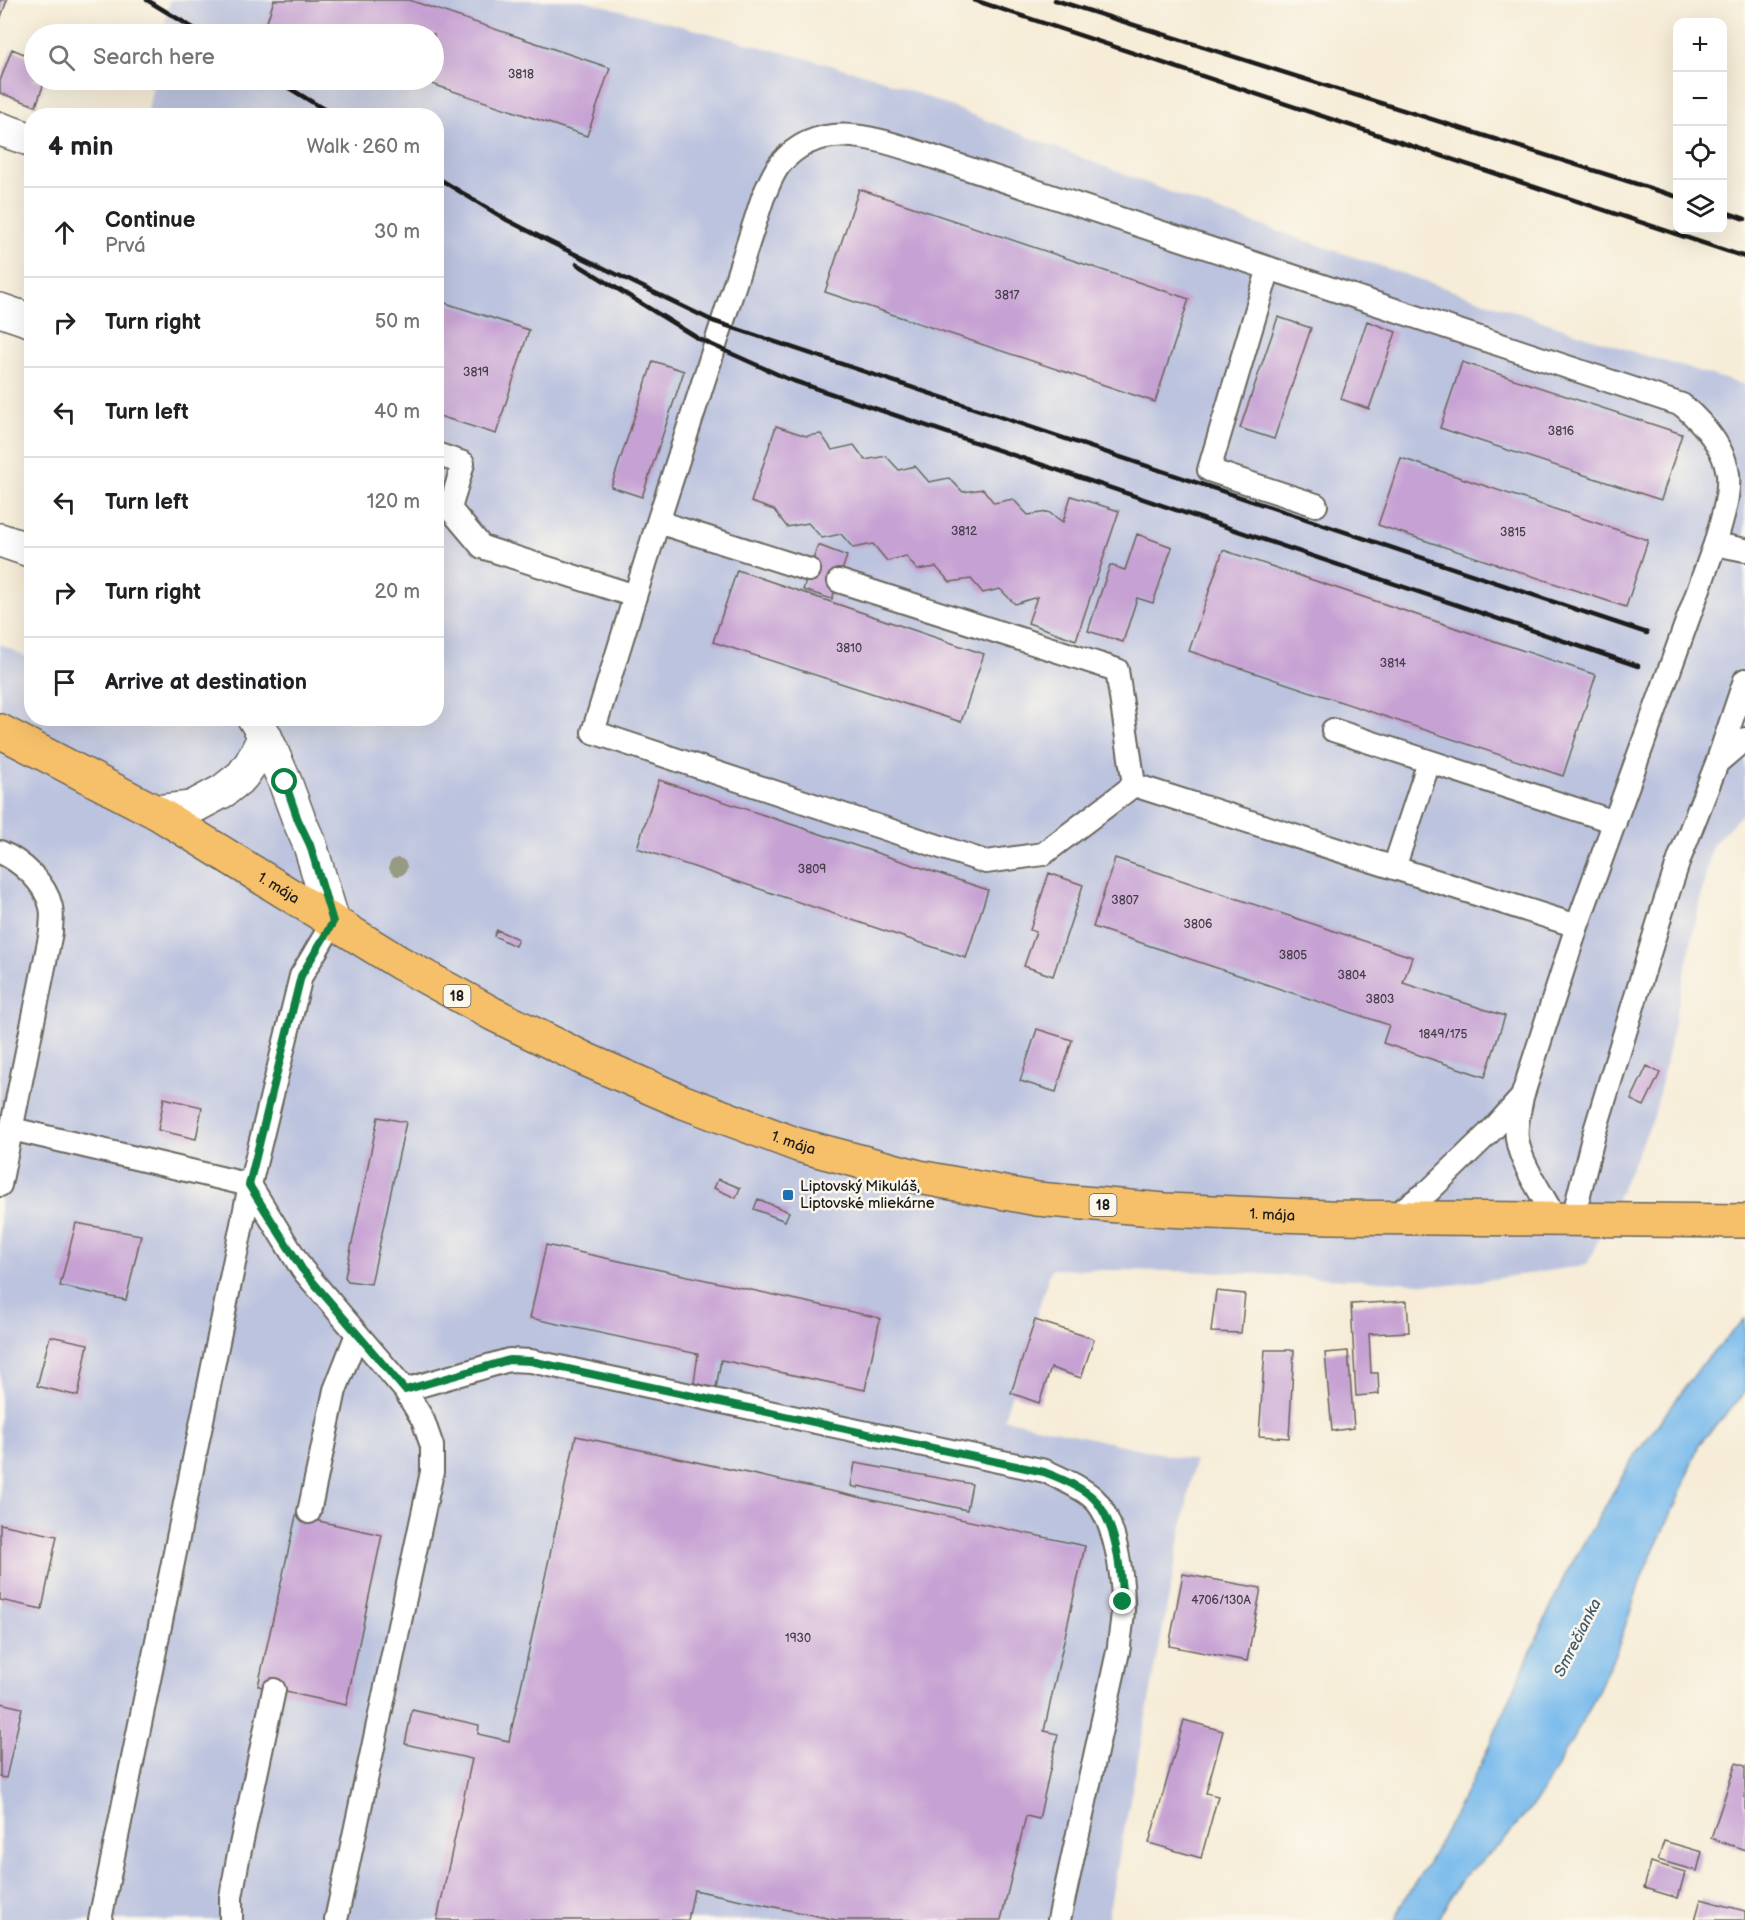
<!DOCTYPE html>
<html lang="en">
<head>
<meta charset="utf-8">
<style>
  :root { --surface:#fff; --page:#f2f2f2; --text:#202124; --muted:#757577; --line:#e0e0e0 }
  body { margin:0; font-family:"Balsamiq Sans",sans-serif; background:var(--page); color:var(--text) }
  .controls { position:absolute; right:18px; top:18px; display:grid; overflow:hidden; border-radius:12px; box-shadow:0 6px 24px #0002 }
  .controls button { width:54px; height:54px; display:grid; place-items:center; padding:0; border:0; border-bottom:2px solid var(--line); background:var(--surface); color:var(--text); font:30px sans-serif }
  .stop { position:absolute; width:18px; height:18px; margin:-14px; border:4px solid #0b8043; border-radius:50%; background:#fff }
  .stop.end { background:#0b8043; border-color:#fff; box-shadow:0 2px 6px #0008 }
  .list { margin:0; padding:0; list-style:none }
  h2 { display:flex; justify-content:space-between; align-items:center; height:78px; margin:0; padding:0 24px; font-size:26px }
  h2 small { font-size:20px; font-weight:400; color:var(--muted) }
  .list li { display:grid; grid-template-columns:39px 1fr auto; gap:18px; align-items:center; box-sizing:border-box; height:90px; padding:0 24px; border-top:2px solid var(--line) }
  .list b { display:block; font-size:22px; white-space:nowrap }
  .list p { margin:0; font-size:20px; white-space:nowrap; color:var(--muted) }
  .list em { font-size:20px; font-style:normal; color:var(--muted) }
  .icon { flex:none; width:33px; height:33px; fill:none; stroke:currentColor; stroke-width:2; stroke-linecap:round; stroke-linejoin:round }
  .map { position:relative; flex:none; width:1745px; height:1920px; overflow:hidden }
  .search { position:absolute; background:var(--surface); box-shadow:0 6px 24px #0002; left:24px; top:24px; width:420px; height:66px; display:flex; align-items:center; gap:15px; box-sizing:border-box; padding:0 21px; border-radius:33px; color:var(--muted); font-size:22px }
  .panel { position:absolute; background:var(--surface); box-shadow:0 6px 24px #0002; left:24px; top:108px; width:420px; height:618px; border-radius:24px }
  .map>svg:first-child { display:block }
  .industrial { fill:#bcc3de }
  .water { fill:#77b9ec; stroke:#4a6a84; stroke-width:1.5 }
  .building { fill:#c6a1d3 }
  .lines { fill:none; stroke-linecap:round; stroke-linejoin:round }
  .service-casing { stroke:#68655d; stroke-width:26 }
  .minor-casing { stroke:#68655d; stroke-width:36 }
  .primary-casing { stroke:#68655d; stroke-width:36 }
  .service { stroke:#fff; stroke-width:22 }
  .minor { stroke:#fff; stroke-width:33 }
  .primary { stroke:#f6c06b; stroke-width:33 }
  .rail { stroke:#1c1c1c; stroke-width:4.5 }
  .tree { fill:#969a80 }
  .route { stroke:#0b8043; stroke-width:8 }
  .poi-dot { fill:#1f6fb2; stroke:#fbf7ec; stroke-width:2 }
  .labels { text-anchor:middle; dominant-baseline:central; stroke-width:5; stroke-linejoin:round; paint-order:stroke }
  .number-label { font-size:12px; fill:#463d4a }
  .shield { fill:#fbf7ec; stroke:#5f5e5a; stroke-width:1.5 }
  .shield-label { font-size:14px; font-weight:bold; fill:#1c1c1c }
  .street-label { font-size:15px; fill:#1c1c1c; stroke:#fbf7ec }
  .poi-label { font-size:15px; fill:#1c1c1c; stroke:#fbf7ec; text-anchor:start }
  .water-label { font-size:16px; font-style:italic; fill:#405b6f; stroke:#fbf7ec }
</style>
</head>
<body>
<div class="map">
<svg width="1745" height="1920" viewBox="0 0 1745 1920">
  <rect width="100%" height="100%" fill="#fbf7ec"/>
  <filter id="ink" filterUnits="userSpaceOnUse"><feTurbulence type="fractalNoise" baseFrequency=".0167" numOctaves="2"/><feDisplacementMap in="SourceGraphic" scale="12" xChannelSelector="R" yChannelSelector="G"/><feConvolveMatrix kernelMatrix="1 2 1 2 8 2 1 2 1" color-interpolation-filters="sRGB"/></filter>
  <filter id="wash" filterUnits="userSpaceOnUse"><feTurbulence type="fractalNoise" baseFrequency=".008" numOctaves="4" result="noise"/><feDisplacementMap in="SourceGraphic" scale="24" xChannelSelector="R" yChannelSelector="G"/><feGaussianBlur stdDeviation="1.35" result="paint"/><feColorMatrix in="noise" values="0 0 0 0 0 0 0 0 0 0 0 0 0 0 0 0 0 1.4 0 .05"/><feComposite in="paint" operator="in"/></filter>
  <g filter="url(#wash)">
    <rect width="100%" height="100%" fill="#f6ecd7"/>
    <path class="industrial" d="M170,0H582L873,76L1218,211L1640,354L1745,385V811L1712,845L1654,1117L1587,1265L1453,1285L1223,1272L1051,1269L1004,1419L1195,1461L1107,1920H0V644L31,659L32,718H436V116L147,115L154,80H434V34H163Z"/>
    <path class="water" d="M1745,1319V1393L1699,1444L1676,1503L1643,1573L1618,1647L1589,1710L1542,1793L1503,1842L1463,1877L1437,1920H1395L1406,1897L1429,1861L1481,1764L1564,1577L1633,1458L1704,1362Z"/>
    <g id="blocks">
      <path class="building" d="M0,0H7L0,20Z
        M274,0H409L610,68L587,136L420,80H434V34H285L265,28Z
        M12,49L34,58V80H45L36,106L0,93V81Z
        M859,189L1189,299L1155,402L825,292Z
        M436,300L529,330L496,434L436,415Z
        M1278,317L1311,328L1274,439L1240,428Z
        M1367,321L1396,332L1369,409L1341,399Z
        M653,361L684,371L642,497L611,487Z
        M1462,362L1682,434L1661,500L1440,428Z
        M776,426L806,436L821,434L832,450L854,445L865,460L886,456L899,470L915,466L929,482L949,478L963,492L983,489L994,503L1013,499L1028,515L1048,512L1063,522L1071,496L1119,511L1076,640L1028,623L1037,597L1015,604L1000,589L983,593L971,579L950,582L936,567L917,570L906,556L887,561L873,544L853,548L841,534L822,538L808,523L787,527L774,510L751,502Z
        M1401,458L1648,540L1626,607L1378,525Z
        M1137,534L1172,547L1153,603L1137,598L1123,642L1088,631L1110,565L1125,570Z
        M818,545L847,556L832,599L803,590Z
        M1223,550L1596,675L1563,776L1189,651Z
        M737,570L984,654L961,722L713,642Z
        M659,780L988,890L966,958L637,848Z
        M1115,858L1412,957L1403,983L1505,1016L1485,1077L1383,1043L1389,1025L1093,927Z
        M1049,873L1083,885L1053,976L1024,966L1036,932L1030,930Z
        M497,930L518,939L515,946L494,936Z
        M1037,1029L1072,1040L1056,1092L1020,1081Z
        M1647,1066L1660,1073L1644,1106L1631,1100Z
        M164,1098L202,1107L196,1139L158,1130Z
        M378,1117L406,1122L371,1284L348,1281L345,1277Z
        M718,1179L740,1188L736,1198L714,1188Z
        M758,1199L789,1212L785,1221L754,1209Z
        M76,1223L141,1235L126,1300L60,1286Z
        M546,1245L880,1318L865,1390L721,1360L716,1388L694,1383L698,1354L530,1318Z
        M1216,1291L1245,1294L1241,1333L1211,1332Z
        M1407,1301L1409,1332L1369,1334L1371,1373H1378L1379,1394L1356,1396L1351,1304Z
        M1035,1320L1094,1339L1081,1378L1051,1368L1039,1403L1011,1393Z
        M50,1336L88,1344L78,1396L37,1386Z
        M1265,1350H1294L1289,1438L1259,1436Z
        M1348,1351L1354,1428L1332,1431L1325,1353Z
        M576,1436L1085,1546L1044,1731L1058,1734L1039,1819L1026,1816L1001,1920H836L694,1890L688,1920H437L472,1759L405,1744L412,1710L479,1725L478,1734L509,1741Z
        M855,1463L972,1484L967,1510L858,1486V1488L851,1486Z
        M296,1516L382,1535L346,1705L258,1686Z
        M0,1524L57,1536L42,1609L0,1600Z
        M1183,1574L1261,1588L1247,1661L1169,1646Z
        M0,1703L22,1708L6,1778L0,1777Z
        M1184,1720L1223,1731L1206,1793L1218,1796L1201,1858L1149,1843Z
        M1736,1763L1745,1766V1850L1711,1838Z
        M1664,1841L1702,1852L1697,1871L1658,1860Z
        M1651,1862L1685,1872L1678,1898L1644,1888Z
        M1701,1899L1745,1911V1920H1695Z"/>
    </g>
  </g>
  <g filter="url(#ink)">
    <use href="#blocks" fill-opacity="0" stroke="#68655d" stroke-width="1.5"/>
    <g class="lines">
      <defs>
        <path id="service" d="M1269,268L1209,470L1316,505
          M436,454L463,463L450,509L482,547L635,596
          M658,522L763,197C768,187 772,174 780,164C818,119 871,137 918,152L1682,405C1703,423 1724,446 1728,474C1730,497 1721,522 1715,544L1577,926L1522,1097L1495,1127L1429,1191L1392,1217
          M1715,544L1745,550
          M809,570L658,522L593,732L986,862L1043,854L1134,785
          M839,581L1117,670L1134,785L1577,926
          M1333,730L1615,822
          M1718,762L1745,739
          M0,852C21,861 46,883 51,907C53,914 51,924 51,932L0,1185
          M1394,868L1429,762
          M1522,1097C1520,1109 1515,1126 1517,1138C1520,1164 1543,1195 1555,1218
          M12,1129L250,1185L302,1269L405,1390L423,1420L432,1446V1472L336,1920
          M1573,1218L1594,1134L1662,911L1680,857L1717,763L1745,680
          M405,1390L509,1360L531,1361L1045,1471C1060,1478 1086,1489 1097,1502C1115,1524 1122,1572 1123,1600C1124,1616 1120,1632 1119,1647L1059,1920
          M309,1512L335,1390L357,1334
          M100,1920L250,1185L301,976L333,922
          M231,1920V1897L238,1859L274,1690"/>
        <path id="minor" d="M0,129L32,140
          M0,310L32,321
          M0,540L32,551
          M254,718L265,736L285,782L299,820L310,845L333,922
          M156,812L191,808L223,791L242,776L252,762L265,736"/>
        <g id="primary">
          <path id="s1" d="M0,731L156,812L400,963L493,1014L587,1060L681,1101L798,1145L919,1177L1037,1199L1165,1210L1329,1217L1745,1221"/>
        </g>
      </defs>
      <use href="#service" class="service-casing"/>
      <use href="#minor" class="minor-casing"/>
      <use href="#primary" class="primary-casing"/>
      <use href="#service" class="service"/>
      <use href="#minor" class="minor"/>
      <use href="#primary" class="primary"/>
      <path class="rail" d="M147,0L203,34
        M974,0L1745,257
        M1055,0L1678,197
        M276,80L335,116
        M436,177L507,220L550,242L713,321L1647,633
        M1722,211L1745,219
        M577,264L699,339L788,379L1638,666"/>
    </g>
    <circle class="tree" cx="398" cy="867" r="9"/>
  </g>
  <g class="lines" filter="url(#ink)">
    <path class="route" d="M285,782L298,820L310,845L333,922L301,976L249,1185L302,1269L405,1390L509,1360L531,1361L1044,1472C1060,1478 1087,1489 1097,1502C1118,1529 1120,1570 1123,1602"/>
  </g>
  <rect class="poi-dot" x="782" y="1189" width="12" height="12" rx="3"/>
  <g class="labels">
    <g class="number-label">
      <text x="521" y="74">3818</text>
      <text x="1007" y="295">3817</text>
      <text x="476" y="372">3819</text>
      <text x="1561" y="431">3816</text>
      <text x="964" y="531">3812</text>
      <text x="1513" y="532">3815</text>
      <text x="849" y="648">3810</text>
      <text x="1393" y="663">3814</text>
      <text x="812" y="869">3809</text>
      <text x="1125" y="900">3807</text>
      <text x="1198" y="924">3806</text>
      <text x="1293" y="955">3805</text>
      <text x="1352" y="975">3804</text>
      <text x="1380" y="999">3803</text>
      <text x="1443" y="1034">1849/175</text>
      <text x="1221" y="1600">4706/130A</text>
      <text x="798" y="1638">1930</text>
    </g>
    <g class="shield">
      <rect x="443.5" y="985" width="27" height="22" rx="4.5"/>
      <rect x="1089.5" y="1194" width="27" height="22" rx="4.5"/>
    </g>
    <g class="shield-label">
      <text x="457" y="996">18</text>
      <text x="1103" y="1205">18</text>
    </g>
    <g class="street-label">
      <text stroke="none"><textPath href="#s1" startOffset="320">1. mája</textPath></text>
      <text stroke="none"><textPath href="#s1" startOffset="896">1. mája</textPath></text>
      <text stroke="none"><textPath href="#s1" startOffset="1382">1. mája</textPath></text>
    </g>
    <g class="poi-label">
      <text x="800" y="1186">Liptovský Mikuláš,<tspan x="800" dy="17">Liptovské mliekárne</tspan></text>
    </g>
    <g class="water-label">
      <text transform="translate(1578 1638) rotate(-63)">Smrečianka</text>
    </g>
  </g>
</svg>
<div class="controls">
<button>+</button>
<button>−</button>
<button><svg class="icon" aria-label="locate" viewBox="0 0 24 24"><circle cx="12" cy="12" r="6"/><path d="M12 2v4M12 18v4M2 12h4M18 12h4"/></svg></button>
<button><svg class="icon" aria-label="layers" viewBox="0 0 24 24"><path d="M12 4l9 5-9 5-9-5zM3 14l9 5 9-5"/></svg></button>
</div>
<div class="stop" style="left:285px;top:782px"></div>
<div class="stop end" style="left:1123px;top:1602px"></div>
<div class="search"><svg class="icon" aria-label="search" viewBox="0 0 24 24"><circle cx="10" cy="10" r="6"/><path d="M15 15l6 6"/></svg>Search here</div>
<section class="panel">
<h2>4 min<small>Walk · 260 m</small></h2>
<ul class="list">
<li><svg class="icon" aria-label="ahead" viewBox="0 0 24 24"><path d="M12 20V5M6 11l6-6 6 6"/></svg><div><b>Continue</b><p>Prvá</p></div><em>30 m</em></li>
<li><svg class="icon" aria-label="right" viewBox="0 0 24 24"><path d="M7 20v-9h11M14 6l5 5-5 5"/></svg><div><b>Turn right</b></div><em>50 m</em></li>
<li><svg class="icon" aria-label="left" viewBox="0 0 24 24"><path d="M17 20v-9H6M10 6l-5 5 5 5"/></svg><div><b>Turn left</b></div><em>40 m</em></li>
<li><svg class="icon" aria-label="left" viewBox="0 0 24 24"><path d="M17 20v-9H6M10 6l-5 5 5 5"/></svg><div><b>Turn left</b></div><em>120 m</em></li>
<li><svg class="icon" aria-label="right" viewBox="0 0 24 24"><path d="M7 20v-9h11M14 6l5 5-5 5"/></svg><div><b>Turn right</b></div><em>20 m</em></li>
<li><svg class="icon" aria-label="arrive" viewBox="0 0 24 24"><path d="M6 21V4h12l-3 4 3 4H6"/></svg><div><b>Arrive at destination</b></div></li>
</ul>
</section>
</div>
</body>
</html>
